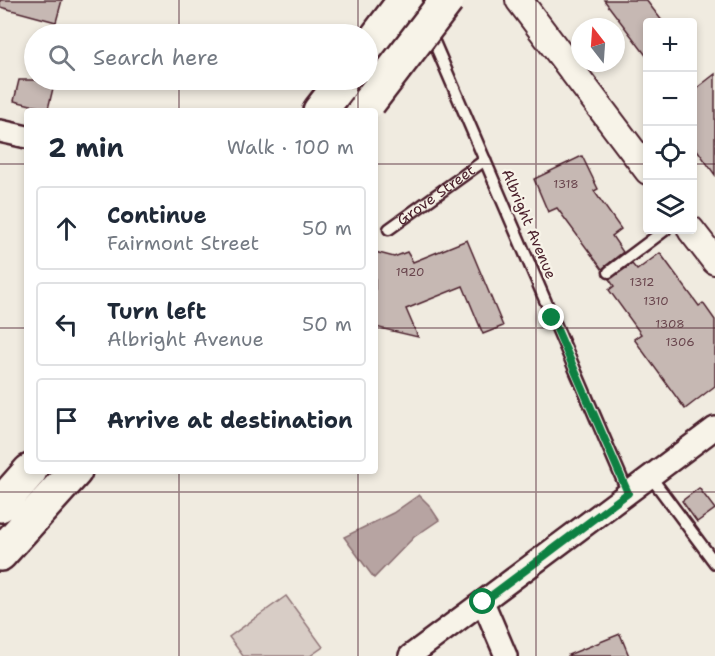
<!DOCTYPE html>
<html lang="en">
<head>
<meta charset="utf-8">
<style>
  :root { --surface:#fff; --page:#f2f2f3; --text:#1f2937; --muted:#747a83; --line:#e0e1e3 }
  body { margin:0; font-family:"Shantell Sans",sans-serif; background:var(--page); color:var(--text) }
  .controls { position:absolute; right:18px; top:18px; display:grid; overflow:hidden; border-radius:6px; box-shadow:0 3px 9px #0003 }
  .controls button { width:54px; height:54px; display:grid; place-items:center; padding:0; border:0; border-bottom:2px solid var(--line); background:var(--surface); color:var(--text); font:30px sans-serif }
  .compass { position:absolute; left:571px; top:18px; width:54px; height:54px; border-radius:50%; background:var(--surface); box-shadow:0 3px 9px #0003; rotate:343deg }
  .stop { position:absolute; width:18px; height:18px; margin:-14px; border:4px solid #0b8043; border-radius:50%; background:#fff }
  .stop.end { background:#0b8043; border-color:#fff; box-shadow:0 2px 6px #0008 }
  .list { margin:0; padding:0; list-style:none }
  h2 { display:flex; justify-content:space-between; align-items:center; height:78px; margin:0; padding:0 24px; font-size:26px }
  h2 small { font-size:20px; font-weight:400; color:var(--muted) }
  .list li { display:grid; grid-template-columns:39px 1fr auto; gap:18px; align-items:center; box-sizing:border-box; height:84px; margin:0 12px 12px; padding:0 12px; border:2px solid var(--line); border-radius:6px }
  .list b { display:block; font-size:22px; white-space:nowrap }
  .list p { margin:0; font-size:20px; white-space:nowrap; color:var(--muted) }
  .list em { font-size:20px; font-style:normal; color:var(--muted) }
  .icon { flex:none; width:33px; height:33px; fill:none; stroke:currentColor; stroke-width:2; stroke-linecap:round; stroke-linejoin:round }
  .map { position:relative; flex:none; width:715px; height:656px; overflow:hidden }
  .search { position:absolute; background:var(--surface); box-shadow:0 3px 9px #0003; left:24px; top:24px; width:354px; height:66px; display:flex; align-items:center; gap:15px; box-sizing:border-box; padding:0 21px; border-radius:33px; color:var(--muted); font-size:22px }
  .panel { position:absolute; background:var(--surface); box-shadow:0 3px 9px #0003; left:24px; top:108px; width:354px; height:366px; border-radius:6px }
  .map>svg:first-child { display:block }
  .green { fill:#d8cdc6; stroke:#917678; stroke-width:1.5 }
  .water { fill:#b7a4a2; stroke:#8b6f72; stroke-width:1.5 }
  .building { fill:#c6b8b3; stroke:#4a1f2b; stroke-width:1.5 }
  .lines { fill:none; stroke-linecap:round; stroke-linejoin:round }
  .service-casing { stroke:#4a1f2b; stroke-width:15 }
  .minor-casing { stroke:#4a1f2b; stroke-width:26 }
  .tertiary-casing { stroke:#4a1f2b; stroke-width:30 }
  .motorway-casing { stroke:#4a1f2b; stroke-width:38 }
  .service { stroke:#f7f3e8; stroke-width:10 }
  .minor { stroke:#f7f3e8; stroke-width:21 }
  .tertiary { stroke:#f7f3e8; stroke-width:26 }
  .motorway { stroke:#f7f3e8; stroke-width:33 }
  .motorway-bridge-casing { stroke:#4a1f2b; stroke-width:38; stroke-linecap:butt }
  .motorway-bridge { stroke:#f7f3e8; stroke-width:33 }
  .route { stroke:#0b8043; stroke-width:8 }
  .grid { fill:none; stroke:#4a1f2b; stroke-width:1.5; stroke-opacity:0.55 }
  .labels { text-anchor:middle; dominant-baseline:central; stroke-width:4.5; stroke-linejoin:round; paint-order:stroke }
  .number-label { font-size:12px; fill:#69454d }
  .street-label { font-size:15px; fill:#4a1f2b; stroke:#f7f3e8 }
</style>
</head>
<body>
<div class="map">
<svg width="715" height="656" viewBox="0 0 715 656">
  <rect width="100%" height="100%" fill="#f0ebe0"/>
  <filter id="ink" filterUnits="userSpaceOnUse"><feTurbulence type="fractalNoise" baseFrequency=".0167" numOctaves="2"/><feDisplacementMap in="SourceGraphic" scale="12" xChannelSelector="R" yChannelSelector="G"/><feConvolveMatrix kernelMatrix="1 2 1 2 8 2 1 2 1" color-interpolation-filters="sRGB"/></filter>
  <g filter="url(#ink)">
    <path class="green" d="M286,596L323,647L310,656H243L229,637Z"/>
    <path class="water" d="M419,495L429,505L439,520L414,537L374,578L344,537L393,513Z"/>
    <path class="building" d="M0,0H62L56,22L0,7Z
      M604,0H646L663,22H648V58Z
      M715,74V175L693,144V91Z
      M19,80H55L48,109L14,101Z
      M582,156L598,189L594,191L621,229L612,236L623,252L602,269L557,208L548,212L534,179Z
      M467,240L503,326L483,334L463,286L406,309L418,337L375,327V252L394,257L407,252L413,262Z
      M660,253L699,306L703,303L715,320V386L685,409L634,339L641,334L609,290L614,286L609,279L632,264L637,270Z
      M699,488L715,509L697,522L682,501Z
      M620,634L629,656H568V655Z"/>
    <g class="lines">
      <defs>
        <g id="service">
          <path d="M416,0L628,493"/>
          <path id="s1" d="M389,229L485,160"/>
          <path d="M609,272L665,230"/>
          <path d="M650,476L715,563"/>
        </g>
        <path id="minor" d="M0,131L27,137
          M483,602L506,656
          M410,656L715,428"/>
        <path id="tertiary" d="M519,0L648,171
          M691,230L715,261"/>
        <path id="motorway" d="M368,49L405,0
          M320,111L344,80
          M0,505L30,471
          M0,554L75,471"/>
      </defs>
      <use href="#service" class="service-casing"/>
      <use href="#minor" class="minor-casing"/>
      <use href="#tertiary" class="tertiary-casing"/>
      <use href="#motorway" class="motorway-casing"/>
      <use href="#service" class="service"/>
      <use href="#minor" class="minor"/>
      <use href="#tertiary" class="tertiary"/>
      <use href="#motorway" class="motorway"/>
      <defs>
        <path id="motorway-bridge" d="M369,102L447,0"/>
      </defs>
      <use href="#motorway-bridge" class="motorway-bridge-casing"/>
      <use href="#motorway-bridge" class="motorway-bridge"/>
    </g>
  </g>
  <g class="lines" filter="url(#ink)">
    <path class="route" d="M483,602L628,493L552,318"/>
  </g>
  <path class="grid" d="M179,0V34M358,0V34M536,0V656M179,80V111M358,80V111M0,164H27M375,164H648M692,164H715M0,328H27M375,328H715M179,471V656M358,471V656M0,492H715"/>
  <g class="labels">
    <g class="number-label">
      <text x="566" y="184">1318</text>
      <text x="410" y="272">1920</text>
      <text x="642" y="282">1312</text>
      <text x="656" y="301">1310</text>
      <text x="670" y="324">1308</text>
      <text x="680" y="342">1306</text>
    </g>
    <g class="street-label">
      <text stroke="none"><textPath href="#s1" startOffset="58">Grove Street</textPath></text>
      <text transform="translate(529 224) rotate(67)">Albright Avenue</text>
    </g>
  </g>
</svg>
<div class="controls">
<button>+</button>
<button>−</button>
<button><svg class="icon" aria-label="locate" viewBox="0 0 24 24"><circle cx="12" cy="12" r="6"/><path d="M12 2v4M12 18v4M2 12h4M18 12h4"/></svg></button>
<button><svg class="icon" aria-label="layers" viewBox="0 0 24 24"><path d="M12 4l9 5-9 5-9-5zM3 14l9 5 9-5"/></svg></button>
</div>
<svg class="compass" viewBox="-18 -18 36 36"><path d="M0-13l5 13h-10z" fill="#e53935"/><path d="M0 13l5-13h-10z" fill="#747a83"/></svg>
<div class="stop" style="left:483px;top:602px"></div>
<div class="stop end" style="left:552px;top:318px"></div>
<div class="search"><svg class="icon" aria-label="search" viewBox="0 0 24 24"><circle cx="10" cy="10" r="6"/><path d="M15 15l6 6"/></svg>Search here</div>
<section class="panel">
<h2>2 min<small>Walk · 100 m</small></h2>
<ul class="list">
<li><svg class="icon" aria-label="ahead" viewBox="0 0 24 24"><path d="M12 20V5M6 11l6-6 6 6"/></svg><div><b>Continue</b><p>Fairmont Street</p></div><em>50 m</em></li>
<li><svg class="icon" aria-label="left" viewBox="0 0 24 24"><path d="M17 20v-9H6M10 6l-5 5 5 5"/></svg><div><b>Turn left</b><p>Albright Avenue</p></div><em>50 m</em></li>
<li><svg class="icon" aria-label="arrive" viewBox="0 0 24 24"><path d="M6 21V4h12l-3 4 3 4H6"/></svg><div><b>Arrive at destination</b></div></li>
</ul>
</section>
</div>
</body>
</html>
